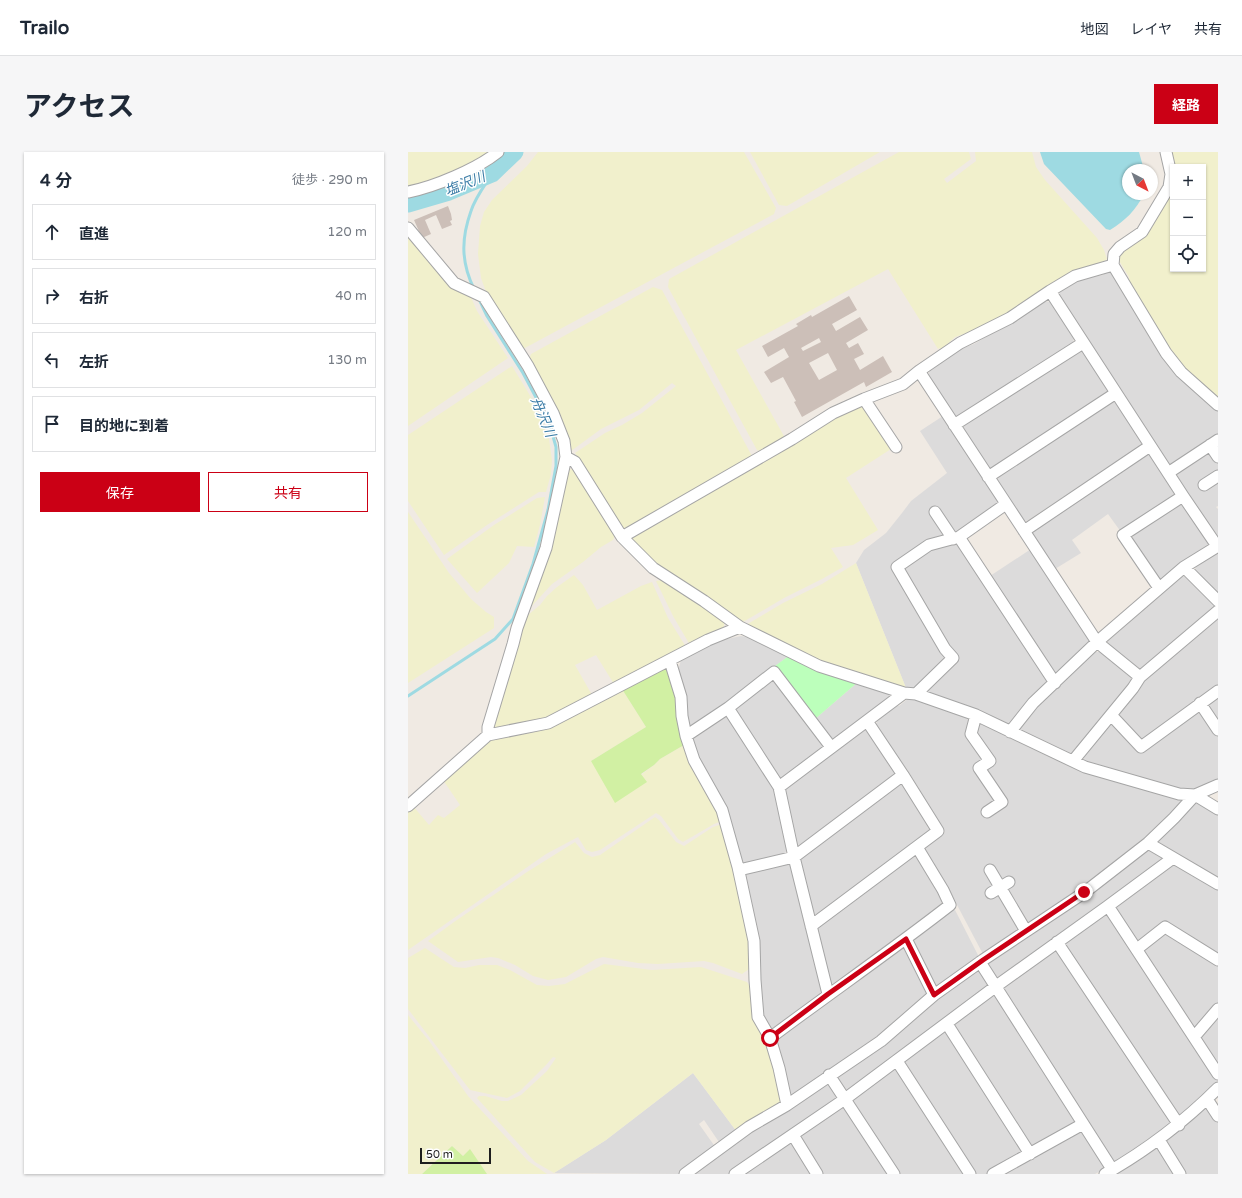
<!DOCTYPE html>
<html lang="ja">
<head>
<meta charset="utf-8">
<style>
  :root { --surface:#fff; --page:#f6f6f7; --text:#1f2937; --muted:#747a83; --line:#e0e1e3; --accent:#cb0015 }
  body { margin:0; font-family:"Varela Round","Noto Sans JP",sans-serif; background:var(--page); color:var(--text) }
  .controls { position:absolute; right:12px; top:12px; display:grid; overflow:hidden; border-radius:0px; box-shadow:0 1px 3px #0004 }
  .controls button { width:36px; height:36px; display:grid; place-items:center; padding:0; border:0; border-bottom:1px solid var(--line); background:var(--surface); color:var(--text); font:20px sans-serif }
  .compass { position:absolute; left:714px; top:12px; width:36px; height:36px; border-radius:50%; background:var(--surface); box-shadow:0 1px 3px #0004; rotate:138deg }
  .scale { position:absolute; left:12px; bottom:10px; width:71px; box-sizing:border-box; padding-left:4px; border:2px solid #1e1e1e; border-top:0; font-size:11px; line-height:14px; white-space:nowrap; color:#1e1e1e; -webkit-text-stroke:3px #fff; paint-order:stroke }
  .stop { position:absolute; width:12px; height:12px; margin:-9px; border:3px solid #cb0015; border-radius:50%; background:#fff }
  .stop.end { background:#cb0015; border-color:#fff; box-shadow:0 1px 4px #0008 }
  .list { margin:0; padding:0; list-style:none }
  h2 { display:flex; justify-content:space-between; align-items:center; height:52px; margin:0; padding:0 16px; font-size:17px }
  h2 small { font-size:13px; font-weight:400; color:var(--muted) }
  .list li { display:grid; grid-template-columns:26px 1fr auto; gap:12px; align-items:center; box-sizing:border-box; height:56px; margin:0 8px 8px; padding:0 8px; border:1px solid var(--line); border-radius:0px }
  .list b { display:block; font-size:15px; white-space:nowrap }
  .list em { font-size:13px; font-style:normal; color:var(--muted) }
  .actions { display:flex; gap:8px; padding:12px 16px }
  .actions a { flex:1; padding:9px 0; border:1px solid var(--accent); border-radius:0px; text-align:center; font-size:14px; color:var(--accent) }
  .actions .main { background:var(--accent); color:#fff }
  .icon { flex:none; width:22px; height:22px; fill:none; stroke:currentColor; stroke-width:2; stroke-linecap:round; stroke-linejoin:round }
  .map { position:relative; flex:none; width:810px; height:1022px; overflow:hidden; border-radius:0px }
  header { display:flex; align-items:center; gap:24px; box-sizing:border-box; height:56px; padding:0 20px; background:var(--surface); border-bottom:1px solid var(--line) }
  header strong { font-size:19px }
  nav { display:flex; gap:22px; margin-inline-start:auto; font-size:14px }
  .intro { display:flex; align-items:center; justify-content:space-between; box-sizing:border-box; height:96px; padding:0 24px }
  h1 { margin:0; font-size:28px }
  .button { padding:10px 18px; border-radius:0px; background:var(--accent); color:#fff; font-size:14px; font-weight:700 }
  main { display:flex; gap:24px; padding:0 24px }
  aside { flex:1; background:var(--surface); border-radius:0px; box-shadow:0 1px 3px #0004 }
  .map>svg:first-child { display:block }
  .residential { fill:#dcdbdb }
  .farmland { fill:#f1f0cc }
  .grass { fill:#d1f0a3 }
  .park { fill:#bcffbb }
  .water { fill:#9edae2 }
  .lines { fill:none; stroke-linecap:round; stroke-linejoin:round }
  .stream { stroke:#9edae2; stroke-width:3 }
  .river { stroke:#9edae2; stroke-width:17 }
  .building { fill:#ccbfb8; fill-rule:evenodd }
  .minor-casing { stroke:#a5a5a5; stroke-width:13 }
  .minor { stroke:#fff; stroke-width:11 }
  .route { stroke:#cb0015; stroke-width:5 }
  .labels { text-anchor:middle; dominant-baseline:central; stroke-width:3; stroke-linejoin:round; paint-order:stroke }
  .water-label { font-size:14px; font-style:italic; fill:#3b7ca6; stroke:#fff }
</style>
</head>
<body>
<header>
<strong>Trailo</strong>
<nav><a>地図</a><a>レイヤ</a><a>共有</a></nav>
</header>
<div class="intro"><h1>アクセス</h1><a class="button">経路</a></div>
<main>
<aside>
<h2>4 分<small>徒歩 · 290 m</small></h2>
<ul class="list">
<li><svg class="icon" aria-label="ahead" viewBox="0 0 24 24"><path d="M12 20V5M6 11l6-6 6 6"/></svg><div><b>直進</b></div><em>120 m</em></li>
<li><svg class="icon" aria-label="right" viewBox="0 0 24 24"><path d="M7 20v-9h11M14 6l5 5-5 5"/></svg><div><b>右折</b></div><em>40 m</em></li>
<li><svg class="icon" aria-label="left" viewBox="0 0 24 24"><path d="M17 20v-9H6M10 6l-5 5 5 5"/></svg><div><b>左折</b></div><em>130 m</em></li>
<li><svg class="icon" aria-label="arrive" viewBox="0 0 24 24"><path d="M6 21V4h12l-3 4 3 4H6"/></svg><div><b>目的地に到着</b></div></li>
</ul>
<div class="actions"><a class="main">保存</a><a>共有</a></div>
</aside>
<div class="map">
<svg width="810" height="1022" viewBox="0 0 810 1022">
  <rect width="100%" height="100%" fill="#f0eae3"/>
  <path class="residential" d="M699,118L704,121L758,208L810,258V283L764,313L759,311L650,145L652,139L672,127L695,123Z
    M636,149L642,150L666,185L665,191L552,264H547L520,224L522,218L545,200L566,192L600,172Z
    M670,198H675L701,237L699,242L585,317L580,316L555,278L557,271Z
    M703,249L709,251L735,290L733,294L619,369L615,368L589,330L591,324Z
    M535,264L591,348L590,353L545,383L539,384L485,415L540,504L507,539L498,536L448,411L456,398L478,381L494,361L503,349L539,321L512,279Z
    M802,299L810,310V354L808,355L810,357V386L808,385L769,326L770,320Z
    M736,302H743L768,339L766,345L713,380L700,362L664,388L673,401L647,417L624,383L625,377Z
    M770,353H776L801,391L800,395L755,427H749L724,388L726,382Z
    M546,390L551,393L639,526V533L601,573L598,574L514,542L550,506L540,497L494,415L520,397Z
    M623,397L681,488V493L650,521L646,520L582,424Z
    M810,399V441L787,419L788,413Z
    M774,424L781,425L808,451L807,457L735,517L729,518L700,495V489Z
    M810,466V534L736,588L731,587L712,565L711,560L743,521Z
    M333,484L345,486L382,503L286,575L281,573L276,535L270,519L273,508L305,490Z
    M686,500H693L724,525L725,530L664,603L611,581L610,576L626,556Z
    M362,528L368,530L415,592L413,598L374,627L368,625L328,560V554Z
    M450,530L480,539L482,546L427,587H422L407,567Z
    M810,544V571L801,557V550Z
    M501,546L512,549H516L558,563L560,568L559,579L557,582L575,606L573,609L567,614L590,650L577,659L580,663L598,651L576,618L589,609L569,581L570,571L573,569L673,617L776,648V651L763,665L716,706L662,746L623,771L618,770L599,738L600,734L604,731L601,727L594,731L585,716L578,718L588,735L581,739L584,744L589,742L592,743L611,775L610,781L576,804L539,734L528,720L517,700V694L537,680L502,622L468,573L470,566L488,552L491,554Z
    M787,560L794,561L810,585V629L792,637L777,639L677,611L675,604L701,573H706L732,601Z
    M315,563L321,566L366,637L380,697L376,703L337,712L332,709L284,591L286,585Z
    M455,577L462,578L489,619L488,624L394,694L388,692L375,642L377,635Z
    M490,632L498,633L524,674L522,680L410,763L404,761L392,709L394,704Z
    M790,649L810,661V728L749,692V687L784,651Z
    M742,696L757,704L758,709L592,828H586L578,814L580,807Z
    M503,704L510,706L534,747L533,753L427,832L421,831L409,780L411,773Z
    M379,711L384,715L414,838L412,844L366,878L361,876L353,854L336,726L339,720Z
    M765,711L810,736V803L756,771L732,790L728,789L707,759V753Z
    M543,757L547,758L571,805L533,836L526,834L505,790L506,785Z
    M696,761L702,762L810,927L809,931L773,965L768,963L656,794V789Z
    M759,781L810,811V853L790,877L785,876L734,800L735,796Z
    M493,795L498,797L520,840V844L471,886L385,943L382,942L373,902L367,891L369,887Z
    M645,798H650L764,968L763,973L707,1011L703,1009L594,835Z
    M568,817H572L581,832V836L437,941L429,928L431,923Z
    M583,842L588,843L669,968L667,973L625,996L546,875L547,869Z
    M810,863V915L793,888L792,884Z
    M540,877L615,997V1002L579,1022H565L495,912L496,908L536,878Z
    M485,916H490L558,1022H490L444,951L445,948Z
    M285,921L329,980L313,993L296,968L291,972L308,996L272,1022L146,1021L198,988Z
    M420,930L431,948L321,1022H281L338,981Z
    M434,954L438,955L482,1022H414L392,988V983Z
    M797,955L802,957L810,969V1022H776L758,992L759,988Z
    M672,978H676L698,1012L696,1017L687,1022H592Z
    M382,989L406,1022H338L337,1021Z
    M748,995L752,996L768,1022H708V1020L731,1008Z"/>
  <path class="farmland" d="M0,0H86L58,17L0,37Z
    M130,0H336L368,56L366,62L115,197L81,148L73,126L70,102L72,74L76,60L84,48L119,14Z
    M342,0H472L379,54L371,53Z
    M491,0H561L563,7L536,27L539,31L568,9L567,0H624L628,15L637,28L689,86L696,98L699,107L689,114L669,117L602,161L585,168L570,177L547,185L533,198L532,196L530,197L480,117L328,198L377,286L355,300L349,298L260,135L261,127Z
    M760,0H810V246L780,221L766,203L720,129L721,125L710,107L712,100L739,79L765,24V117H795V15H765Z
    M0,80L62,143L69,159L100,206L0,274Z
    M245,135L254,138L344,304L217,378L215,377L167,301L197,281L214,273L234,261L268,234L264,231L231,258L193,277L163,299L150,260L121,207L123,202Z
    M104,214L126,250L141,287L144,308L143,322L138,340H131L79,373L36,403L0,349V283Z
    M455,253L483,297L438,326L470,378L445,393L423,396L435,415L414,427L376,446L335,470L259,421L244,410L223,388V385L360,308L427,265Z
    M166,317L207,383L205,388L193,395L175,410L144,432L121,457L159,318Z
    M137,345L132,373L126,395L109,394L101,411L69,441L39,407L86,373L129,346Z
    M0,360L41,421L63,447L78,460L86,465V476L0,531Z
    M448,411L498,536L410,510L338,473L375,451L414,432Z
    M166,423L175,433L189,458L233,434L244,430L260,466L278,495L206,532L188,503L167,513L184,543L143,565L120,572L89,575L85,577L84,569L114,468L132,453L139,444L149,435Z
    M254,428L317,468L315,478L300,481L282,493L265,464L248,429Z
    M214,537L238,575L183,609L238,630L233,623L246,613L252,607L276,593L314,669L306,672L275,690L270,687L253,664L248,661L192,698L184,700L178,698L170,685L138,702L0,798V659L5,654L21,673L30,663L36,666L52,653L35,628L80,589L90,584L123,581L140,576Z
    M247,665L251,668L268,690L276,694L305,675L314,672L341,787V817L334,822L305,811L296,809L250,812L230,811L195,805L188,807L158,825L140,828L125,824L107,813L90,806L83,805L50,810L20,789L46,770L119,720L167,690L176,701L184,705L192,703Z
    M17,796L46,815L57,816L71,813H89L102,818L129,833L141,834L157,832L196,812L244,818L293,815L339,830L343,836L375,948L372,955L329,980L285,921L198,988L146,1021L127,1010L69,946L71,944H77L94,949H100L113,943L139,919L148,906L145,905L138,913L112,939L99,946L62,938L0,857V806Z
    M0,863L21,889L60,944L120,1009L139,1022H79L62,998L55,1004L44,994L14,1022H0Z"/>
  <path class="grass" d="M255,516L261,520L268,544L276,593L252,607L246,613L233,622L239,630L207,651L183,609L238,575L214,537Z
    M44,994L55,1004L62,997L79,1022H14Z"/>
  <path class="park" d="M382,503L450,530L407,567L367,514Z"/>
  <path class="water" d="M632,0H731L736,18H720V42H736C728,58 717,69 702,78L698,77L636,12Z"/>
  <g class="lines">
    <path class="stream" d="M66,137C53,110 53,87 63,59C67,46 77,33 84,22
      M0,544L87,487L105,467L125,412L140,358L148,314V295L141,270L115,221L79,164L71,147"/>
    <path class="river" d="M0,52L41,40L84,22L107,0"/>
  </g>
  <path class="building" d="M40,54L43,62L44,68L42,69L44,73L34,77L28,63L17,68L23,82L14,86L6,68Z
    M441,144L449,158L424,172L428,179L452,165L460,178L438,191L441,196L450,191L456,202L446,207L452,218L475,204L484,220L458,235L456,230L394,265L386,250L388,249L375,225L363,231L356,220L381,205L376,196L360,205L354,194L390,174L388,172L403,163L404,165ZM411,186L413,190L395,199L393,196ZM420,201L429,218L411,228L401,211Z"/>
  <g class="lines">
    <defs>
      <path id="minor" d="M758,0L763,22L761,35L734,80L712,95L706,102L705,113L758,201L773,220L810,253
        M0,40C26,35 69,17 90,0
        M0,76L46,131L76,145L120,214L145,261L156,289L158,305L138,396L109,476L105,492L80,575V583
        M642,139L775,344L809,394
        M511,219L689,490L732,525
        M456,247L488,295
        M546,273L675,191
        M802,293L810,305
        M158,305L167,310L214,385L245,416L296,449L332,475L411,514L496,541L508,542L568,563L677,615L771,642L787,643L810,633
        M760,321L810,288
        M580,325L708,241
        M796,333L810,324
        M598,352L551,385L647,531
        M527,360L545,387
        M616,379L742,294
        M214,385L384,287L425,261L456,247L495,232L511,219L552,191L602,166L642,139L667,124L705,113
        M776,415L810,449
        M751,436L715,383L775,344
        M262,509L273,545L274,564L278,584L286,608L314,658L330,715L346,789L347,828L350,865L362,886L371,916L379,953
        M508,542L545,506L537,497L489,415L521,393L551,385
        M792,551L810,578
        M320,556L371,635L386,705L420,842
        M568,563L563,582L582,609L571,616L594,650L579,660
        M703,563L733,595L810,539
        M602,580L625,551L689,490L776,415L810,394
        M278,584L320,556L366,520L423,595
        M665,609L725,536L732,525L810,459
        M371,635L496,541
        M787,643L810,657
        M0,654L80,583L140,571L300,488L332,475
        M740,691L810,732
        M331,718L386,705L495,623
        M582,718L618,779
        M583,741L601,730
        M700,754L765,706
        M403,774L530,679L495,623L459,569
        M498,787L526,843
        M649,790L771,973
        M729,797L757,775L810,808
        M572,810L704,1017
        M539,872L622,1002
        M786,885L810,857
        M362,886C422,841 483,799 542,753L535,738L509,695
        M489,909L562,1022
        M421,923L486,1022
        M799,947L810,964
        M385,983L409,1022
        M751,988L772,1022
        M277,1022L341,975L379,953L473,889L526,843L575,808L677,740L740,691L766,666L787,643
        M327,1022L437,947L587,835L700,754L810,922
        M585,1022L675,972
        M697,1022C739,998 776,970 810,936"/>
    </defs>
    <use href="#minor" class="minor-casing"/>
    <use href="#minor" class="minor"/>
  </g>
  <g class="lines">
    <path class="route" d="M362,886L420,842L498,787L526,843L575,808L676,740"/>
  </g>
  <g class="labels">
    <g class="water-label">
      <text transform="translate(57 32) rotate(-22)">塩沢川</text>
      <text transform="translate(135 265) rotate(67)">舟沢川</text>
    </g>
  </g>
</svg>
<div class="controls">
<button>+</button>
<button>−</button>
<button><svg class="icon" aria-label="locate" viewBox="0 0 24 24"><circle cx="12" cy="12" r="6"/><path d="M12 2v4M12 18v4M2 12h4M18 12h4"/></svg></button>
</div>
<svg class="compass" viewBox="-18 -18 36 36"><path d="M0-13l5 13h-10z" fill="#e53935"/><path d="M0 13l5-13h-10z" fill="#747a83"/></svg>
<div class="scale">50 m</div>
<div class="stop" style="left:362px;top:886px"></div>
<div class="stop end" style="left:676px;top:740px"></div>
</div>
</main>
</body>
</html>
